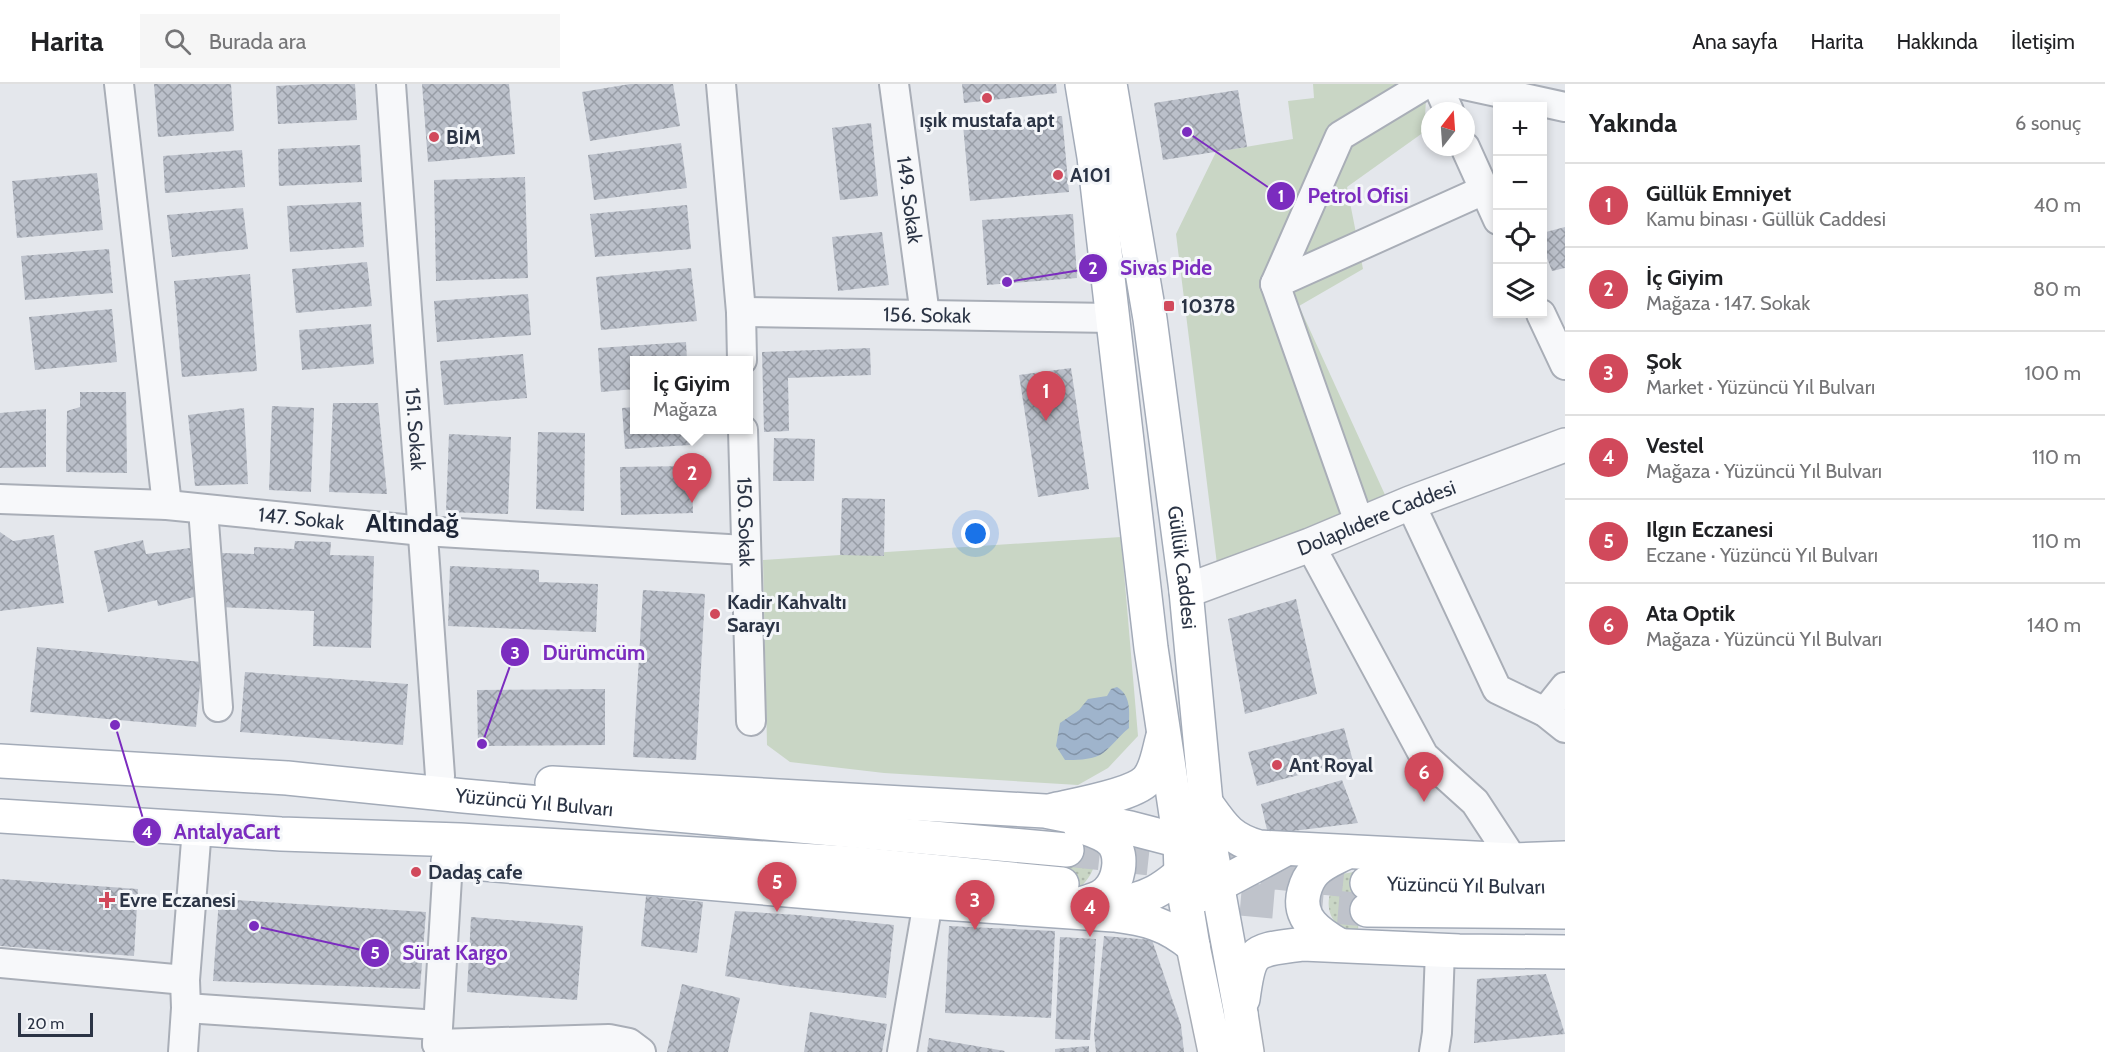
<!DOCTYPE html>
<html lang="tr">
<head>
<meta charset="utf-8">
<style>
  :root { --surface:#fff; --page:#f6f6f6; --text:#202124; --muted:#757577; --line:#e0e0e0; --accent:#d1495b }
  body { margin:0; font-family:Cabin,sans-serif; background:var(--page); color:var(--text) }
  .controls { position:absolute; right:18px; top:18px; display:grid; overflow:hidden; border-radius:0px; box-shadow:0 3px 9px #0003 }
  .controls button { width:54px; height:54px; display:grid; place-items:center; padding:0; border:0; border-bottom:2px solid var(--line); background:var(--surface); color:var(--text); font:30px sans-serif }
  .compass { position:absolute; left:1421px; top:18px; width:54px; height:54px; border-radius:50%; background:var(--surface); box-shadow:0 3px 9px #0003; rotate:17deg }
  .scale { position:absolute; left:18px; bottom:15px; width:75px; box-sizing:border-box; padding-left:6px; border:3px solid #2b3445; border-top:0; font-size:16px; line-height:21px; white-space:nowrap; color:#2b3445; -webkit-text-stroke:4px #f4f6f9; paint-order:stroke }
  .you { position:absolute; left:976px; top:450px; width:21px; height:21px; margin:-15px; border:4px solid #fff; border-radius:50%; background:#1a73e8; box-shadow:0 0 0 9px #1a73e833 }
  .badge { display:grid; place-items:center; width:39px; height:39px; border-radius:50%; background:var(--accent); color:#fff; font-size:20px; font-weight:700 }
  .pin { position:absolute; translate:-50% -50px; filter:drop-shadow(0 2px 3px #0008) }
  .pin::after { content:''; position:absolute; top:32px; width:21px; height:18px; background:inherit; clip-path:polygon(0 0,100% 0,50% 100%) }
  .popup { position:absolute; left:630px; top:272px; width:123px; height:78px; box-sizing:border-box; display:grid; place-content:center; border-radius:0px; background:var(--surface); filter:drop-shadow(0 2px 4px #0005); font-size:20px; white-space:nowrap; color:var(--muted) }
  .popup b { font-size:22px; color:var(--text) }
  .popup::after { content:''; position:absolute; left:50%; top:100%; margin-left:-12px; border:12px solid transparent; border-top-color:var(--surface) }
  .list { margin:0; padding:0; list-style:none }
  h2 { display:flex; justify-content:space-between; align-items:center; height:78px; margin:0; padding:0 24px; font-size:26px }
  h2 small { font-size:20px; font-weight:400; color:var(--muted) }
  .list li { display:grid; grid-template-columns:39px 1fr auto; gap:18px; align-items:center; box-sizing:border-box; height:84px; padding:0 24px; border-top:2px solid var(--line) }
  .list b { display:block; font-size:22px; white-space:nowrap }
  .list p { margin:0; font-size:20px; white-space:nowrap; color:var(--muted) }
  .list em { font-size:20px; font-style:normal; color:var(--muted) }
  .icon { flex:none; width:33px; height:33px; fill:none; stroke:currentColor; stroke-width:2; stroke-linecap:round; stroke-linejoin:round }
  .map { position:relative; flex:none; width:1565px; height:968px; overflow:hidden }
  header { display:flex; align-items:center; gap:36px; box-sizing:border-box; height:84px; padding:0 30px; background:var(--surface); border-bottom:2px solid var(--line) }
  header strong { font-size:28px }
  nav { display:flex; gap:33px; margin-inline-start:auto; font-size:21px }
  .search { width:420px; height:54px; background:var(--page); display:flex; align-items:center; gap:15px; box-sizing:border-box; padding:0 21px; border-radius:0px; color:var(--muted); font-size:22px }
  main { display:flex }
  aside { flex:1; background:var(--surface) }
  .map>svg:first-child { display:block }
  .grass { fill:url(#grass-dots) }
  .park { fill:#c9d6c5 }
  .water { fill:url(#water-waves) }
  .building { fill:url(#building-cross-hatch) }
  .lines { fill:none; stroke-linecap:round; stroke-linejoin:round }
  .primary-tunnel { stroke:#bfc3cb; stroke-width:33; stroke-dasharray:33 16; stroke-linecap:butt }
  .minor-casing { stroke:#a9aeb7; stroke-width:32 }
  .tertiary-casing { stroke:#a9aeb7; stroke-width:36 }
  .secondary-casing { stroke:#a9aeb7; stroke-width:36 }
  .primary-casing { stroke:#a3abb8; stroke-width:36 }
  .minor { stroke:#f7f8fa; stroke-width:28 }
  .tertiary { stroke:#f7f8fa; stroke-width:33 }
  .secondary { stroke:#fff; stroke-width:33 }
  .primary { stroke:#fff; stroke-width:33 }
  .poi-dot { fill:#d1495b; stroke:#f4f6f9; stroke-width:2 }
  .labels { text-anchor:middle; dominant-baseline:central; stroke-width:6; stroke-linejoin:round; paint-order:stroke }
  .poi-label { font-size:20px; font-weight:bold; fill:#2b3445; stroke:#f4f6f9; text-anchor:start }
  .street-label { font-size:20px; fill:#2b3445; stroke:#f4f6f9 }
  .district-label { font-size:26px; font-weight:bold; fill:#1d2536; stroke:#f4f6f9 }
  .leader { fill:none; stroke:#7b2cbf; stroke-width:2 }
  .callout-dot { fill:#7b2cbf; stroke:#f4f6f9; stroke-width:2 }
  .mark-label { font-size:18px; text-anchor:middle; font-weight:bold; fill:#fff }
  .callout-label { font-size:21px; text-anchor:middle; font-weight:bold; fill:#7b2cbf; stroke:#f4f6f9; stroke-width:6; stroke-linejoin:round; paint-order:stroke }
</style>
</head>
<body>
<header>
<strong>Harita</strong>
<div class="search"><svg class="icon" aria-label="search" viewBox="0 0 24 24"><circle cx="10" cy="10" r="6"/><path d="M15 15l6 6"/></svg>Burada ara</div>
<nav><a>Ana sayfa</a><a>Harita</a><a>Hakkında</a><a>İletişim</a></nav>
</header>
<main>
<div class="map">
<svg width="1565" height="968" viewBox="0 0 1565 968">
  <defs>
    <pattern id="grass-dots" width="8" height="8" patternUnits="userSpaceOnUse" patternTransform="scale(1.5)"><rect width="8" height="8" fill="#c9d6c5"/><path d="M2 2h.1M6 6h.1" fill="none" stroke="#adb8ab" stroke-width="1.8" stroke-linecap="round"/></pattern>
    <pattern id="water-waves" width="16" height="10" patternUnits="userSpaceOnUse" patternTransform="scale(1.5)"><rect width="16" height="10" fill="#9fb4cc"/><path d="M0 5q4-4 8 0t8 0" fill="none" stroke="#8293a7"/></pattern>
    <pattern id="building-cross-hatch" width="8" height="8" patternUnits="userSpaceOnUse" patternTransform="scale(1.5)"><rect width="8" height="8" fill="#bbc0ca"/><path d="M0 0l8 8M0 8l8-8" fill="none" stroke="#989da6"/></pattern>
  </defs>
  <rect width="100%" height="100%" fill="#e4e7ec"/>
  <path class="grass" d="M1071,750L1093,765C1098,782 1091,792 1079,805L1065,806Z
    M1360,787L1358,848C1336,848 1323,828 1331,807C1333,801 1338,795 1342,790Z"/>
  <path class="park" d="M1313,0H1427L1424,48L1347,103L1363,185L1299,222L1386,413L1217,480L1176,150L1216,68L1293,55L1288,17L1314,14Z
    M1121,453L1138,652L1108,684L1078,701L884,689L790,678L767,661L763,476Z"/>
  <path class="water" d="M1117,603C1132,612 1129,629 1129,644C1120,651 1107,668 1100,671C1089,676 1076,676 1065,676L1056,662L1060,639L1079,626L1088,615L1107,612L1111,605Z"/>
  <path class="building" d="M154,0H231L234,47L158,53Z
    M315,0H355L357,36L278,40L276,2Z
    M422,0H509L515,70L428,78Z
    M630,0H673L680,42L590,57L582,8Z
    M962,0H1056L1057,9L964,19Z
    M1238,6L1247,63L1163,76L1154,19Z
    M1062,32L1069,108L970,117L963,41Z
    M871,39L878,112L840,116L832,44Z
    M681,59L687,104L594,116L588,71Z
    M360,61L362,98L279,102L278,65Z
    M242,66L245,103L165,109L163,72Z
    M97,89L103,146L17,154L12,97Z
    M525,93L528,194L436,197L434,96Z
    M361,118L364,163L290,168L287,122Z
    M687,121L691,165L595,173L590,130Z
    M243,124L248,165L172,173L167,131Z
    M1073,130L1077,194L987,201L982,136Z
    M1565,143V184L1552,187L1542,161V149Z
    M882,148L889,201L838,207L832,153Z
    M109,165L113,209L25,216L21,172Z
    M367,178L372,222L296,229L292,185Z
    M691,184L697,237L601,246L596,193Z
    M250,190L257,287L182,293L174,197Z
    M528,210L531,251L437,258L434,217Z
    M112,225L117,278L35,286L29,233Z
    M371,240L374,280L302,286L299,246Z
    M686,258L687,276H635V305L601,308L598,264Z
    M870,264L871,291L788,294L789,347L764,348L762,268Z
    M523,270L527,314L444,321L440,277Z
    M1071,284L1089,405L1038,413L1019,291Z
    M80,308H126L127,389L66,388L67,327L80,323Z
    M333,319H378L387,410L329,408Z
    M272,322L314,324L311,408L269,406Z
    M635,323V346H689L690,361L625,365L622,324Z
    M244,324L248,400L195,402L188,331Z
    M46,325V383L0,384V329Z
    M538,348L585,349L584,427L536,425Z
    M449,350L511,353L508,430L446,428Z
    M774,354L815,355L814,397H773Z
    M692,382L693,429L621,431L620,383Z
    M842,414L885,415L884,472L840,471Z
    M0,448L13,457L54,451L64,519L0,527Z
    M143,456L146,470L190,464L198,512L158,522L157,516L108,528L94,467Z
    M295,457L331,458L330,471L374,472L371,564L313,562L314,527L219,523L221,469L254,470V463L294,465Z
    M450,482L539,486V498L598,500L596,548L448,542Z
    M643,506L705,510L696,676L633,673Z
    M1296,515L1317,610L1245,630L1228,535Z
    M37,563L202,578L196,643L30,628Z
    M245,588L408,600L403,661L240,648Z
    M605,605V661L478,662L477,606Z
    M1344,644L1353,677L1257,702L1248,668Z
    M1342,696L1358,739L1268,750L1261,720Z
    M0,795L138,805L134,872L0,862Z
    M646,812L703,818L697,869L641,862Z
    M219,815L426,828L420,905L213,897Z
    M735,827L798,831L894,841L886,914L787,902L725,892Z
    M471,833L583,842L577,916L467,908Z
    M949,842L1055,847L1051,934L945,929Z
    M1104,852L1152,856L1181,941L1184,968H1096L1094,950Z
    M1060,853L1096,855L1090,956L1055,955Z
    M1546,890L1565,950L1474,959L1477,895Z
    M682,900L740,914L728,968H667Z
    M810,928L887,940L882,968H804Z
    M929,954L1005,967L1004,968H927Z
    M1089,962V968H1055V965Z"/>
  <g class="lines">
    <path class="primary-tunnel" d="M1067,766L1367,799
      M1192,811L1367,826"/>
    <defs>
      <g id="minor">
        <path d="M119,0L167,421"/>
        <path id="s1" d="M391,0L440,692"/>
        <path d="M721,0L741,228L742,276"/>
        <path id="s2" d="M894,0L925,231"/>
        <path d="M1437,0L1449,27"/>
        <path d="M1460,0L1565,23"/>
        <path d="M1465,63L1498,136"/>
        <path d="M1275,200L1484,106"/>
        <path id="s3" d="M741,228L1113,234"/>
        <path d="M1541,230L1565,281"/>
        <path id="s4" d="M743,346L751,637"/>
        <path id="s5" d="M0,415L167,421L423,447L745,466"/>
        <path d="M1410,419L1497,605L1545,628L1565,644"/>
        <path d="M203,425L218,623"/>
        <path d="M1360,441L1275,200L1340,52L1426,0"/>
        <path d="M1310,461L1424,672L1475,718L1513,776"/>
        <path d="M1545,628L1565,603"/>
        <path d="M0,879L185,896"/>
        <path d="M186,924L438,941"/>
        <path d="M437,960L609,955L629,959L641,968"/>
        <path d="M437,960L448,777"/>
        <path d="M183,968L186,924L185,896L197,744"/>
        <path d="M902,968L928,818"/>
        <path d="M1434,968L1437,949L1440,866"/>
      </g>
      <g id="tertiary">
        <path id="s6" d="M1186,507L1310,461L1410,419L1565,361"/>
      </g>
      <path id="secondary" d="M1193,862L1215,968
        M1241,930L1247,968"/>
      <g id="primary">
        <path d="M1082,0L1094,73L1151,564L1180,757L1181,789L1193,862"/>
        <path id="s7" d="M1110,0L1150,235L1186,507L1210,761L1241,930"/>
        <path id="s8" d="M0,677L287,694L464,712L1067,766"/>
        <path d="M552,699L1045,727L1130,744L1180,757L1210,761"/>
        <path d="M1206,719C1223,743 1230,755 1259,763L1513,776L1565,774"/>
        <path d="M1053,726C1075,721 1133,711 1147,696C1157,685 1159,665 1163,652"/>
        <path d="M0,732L281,750L460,756L849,779L1062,800"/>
        <path d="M448,777L928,818L1114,831C1146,835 1167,840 1193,862"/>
        <path id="s9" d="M1367,799L1532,803L1565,801"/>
        <path d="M1198,812L1284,766"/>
        <path d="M1106,822C1149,815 1164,807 1196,775"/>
        <path d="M1067,823C1079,820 1098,817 1107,808C1119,797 1123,774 1114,760C1107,750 1091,746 1080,742"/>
        <path d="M1367,826L1565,828"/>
        <path d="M1339,861C1319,849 1297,835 1304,808C1306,800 1309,793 1315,787C1324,778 1336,774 1347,768"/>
        <path d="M1243,915C1250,863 1253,867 1303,860L1459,867L1565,868"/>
      </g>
    </defs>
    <use href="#minor" class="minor-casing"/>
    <use href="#tertiary" class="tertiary-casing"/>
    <use href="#secondary" class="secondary-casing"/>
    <use href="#primary" class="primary-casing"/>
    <use href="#minor" class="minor"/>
    <use href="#tertiary" class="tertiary"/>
    <use href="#secondary" class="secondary"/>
    <use href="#primary" class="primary"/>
  </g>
  <g class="poi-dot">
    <circle cx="987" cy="14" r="6"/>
    <circle cx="434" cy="53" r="6"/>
    <circle cx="1058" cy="91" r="6"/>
    <rect x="1163" y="216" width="12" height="12" rx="3"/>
    <circle cx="715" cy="530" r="6"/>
    <circle cx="1277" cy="681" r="6"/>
    <circle cx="416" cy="788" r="6"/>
    <path d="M104 807h6v6h6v6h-6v6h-6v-6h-6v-6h6z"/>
  </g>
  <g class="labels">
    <g class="poi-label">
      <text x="987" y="36" text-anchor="middle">ışık mustafa apt</text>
      <text x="446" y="53">BİM</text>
      <text x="1070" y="91">A101</text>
      <text x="1181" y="222">10378</text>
      <text x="727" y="518">Kadir Kahvaltı<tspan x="727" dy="23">Sarayı</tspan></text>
      <text x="1289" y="681">Ant Royal</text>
      <text x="428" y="788">Dadaş cafe</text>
      <text x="119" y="816">Evre Eczanesi</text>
    </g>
    <g class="street-label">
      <text stroke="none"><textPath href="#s2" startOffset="117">149. Sokak</textPath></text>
      <text stroke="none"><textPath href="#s3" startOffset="186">156. Sokak</textPath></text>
      <text stroke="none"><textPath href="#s1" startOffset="346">151. Sokak</textPath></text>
      <text stroke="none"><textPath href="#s6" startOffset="204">Dolaplıdere Caddesi</textPath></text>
      <text stroke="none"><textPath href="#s5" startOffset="302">147. Sokak</textPath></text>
      <text stroke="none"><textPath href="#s4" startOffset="92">150. Sokak</textPath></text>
      <text stroke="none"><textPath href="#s7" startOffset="489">Güllük Caddesi</textPath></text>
      <text stroke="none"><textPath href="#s8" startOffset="536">Yüzüncü Yıl Bulvarı</textPath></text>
      <text stroke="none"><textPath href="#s9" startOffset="99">Yüzüncü Yıl Bulvarı</textPath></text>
    </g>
    <g class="district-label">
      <text x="412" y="439">Altındağ</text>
    </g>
  </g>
  <path class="leader" d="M1187 48L1281 112M1007 198L1093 184M482 660L515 568M115 641L147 748M254 842L375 869"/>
  <g class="callout-dot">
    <circle cx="1187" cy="48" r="6"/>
    <circle cx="1007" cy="198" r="6"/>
    <circle cx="482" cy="660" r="6"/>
    <circle cx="115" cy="641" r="6"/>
    <circle cx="254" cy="842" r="6"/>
    <circle cx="1281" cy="112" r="15"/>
    <circle cx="1093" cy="184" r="15"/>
    <circle cx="515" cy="568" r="15"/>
    <circle cx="147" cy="748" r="15"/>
    <circle cx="375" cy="869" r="15"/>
  </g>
  <g class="mark-label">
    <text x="1281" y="118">1</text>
    <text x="1093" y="190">2</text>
    <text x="515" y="575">3</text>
    <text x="147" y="754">4</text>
    <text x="375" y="875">5</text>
  </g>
  <g class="callout-label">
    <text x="1358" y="119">Petrol Ofisi</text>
    <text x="1166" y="191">Sivas Pide</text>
    <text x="594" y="576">Dürümcüm</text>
    <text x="227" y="755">AntalyaCart</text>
    <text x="455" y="876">Sürat Kargo</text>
  </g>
</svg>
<div class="controls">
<button>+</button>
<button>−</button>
<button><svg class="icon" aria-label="locate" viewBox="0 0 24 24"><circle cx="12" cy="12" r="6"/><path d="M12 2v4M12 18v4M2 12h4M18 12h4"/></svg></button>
<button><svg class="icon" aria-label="layers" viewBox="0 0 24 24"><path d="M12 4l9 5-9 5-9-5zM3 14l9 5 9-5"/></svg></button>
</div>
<svg class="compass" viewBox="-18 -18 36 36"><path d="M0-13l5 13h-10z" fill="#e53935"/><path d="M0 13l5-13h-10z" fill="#757577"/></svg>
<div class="scale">20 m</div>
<div class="you"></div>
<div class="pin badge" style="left:1046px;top:337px">1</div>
<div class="pin badge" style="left:692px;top:419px">2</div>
<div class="popup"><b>İç Giyim</b>Mağaza</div>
<div class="pin badge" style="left:975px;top:846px">3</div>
<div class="pin badge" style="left:1090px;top:853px">4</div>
<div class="pin badge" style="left:777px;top:828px">5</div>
<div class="pin badge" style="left:1424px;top:718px">6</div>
</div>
<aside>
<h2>Yakında<small>6 sonuç</small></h2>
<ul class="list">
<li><span class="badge">1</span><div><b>Güllük Emniyet</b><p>Kamu binası · Güllük Caddesi</p></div><em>40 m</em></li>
<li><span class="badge">2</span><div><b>İç Giyim</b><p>Mağaza · 147. Sokak</p></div><em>80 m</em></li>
<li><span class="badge">3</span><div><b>Şok</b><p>Market · Yüzüncü Yıl Bulvarı</p></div><em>100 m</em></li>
<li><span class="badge">4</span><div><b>Vestel</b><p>Mağaza · Yüzüncü Yıl Bulvarı</p></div><em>110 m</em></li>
<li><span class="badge">5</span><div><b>Ilgın Eczanesi</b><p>Eczane · Yüzüncü Yıl Bulvarı</p></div><em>110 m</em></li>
<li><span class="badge">6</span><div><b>Ata Optik</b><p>Mağaza · Yüzüncü Yıl Bulvarı</p></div><em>140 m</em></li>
</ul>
</aside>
</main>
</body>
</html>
